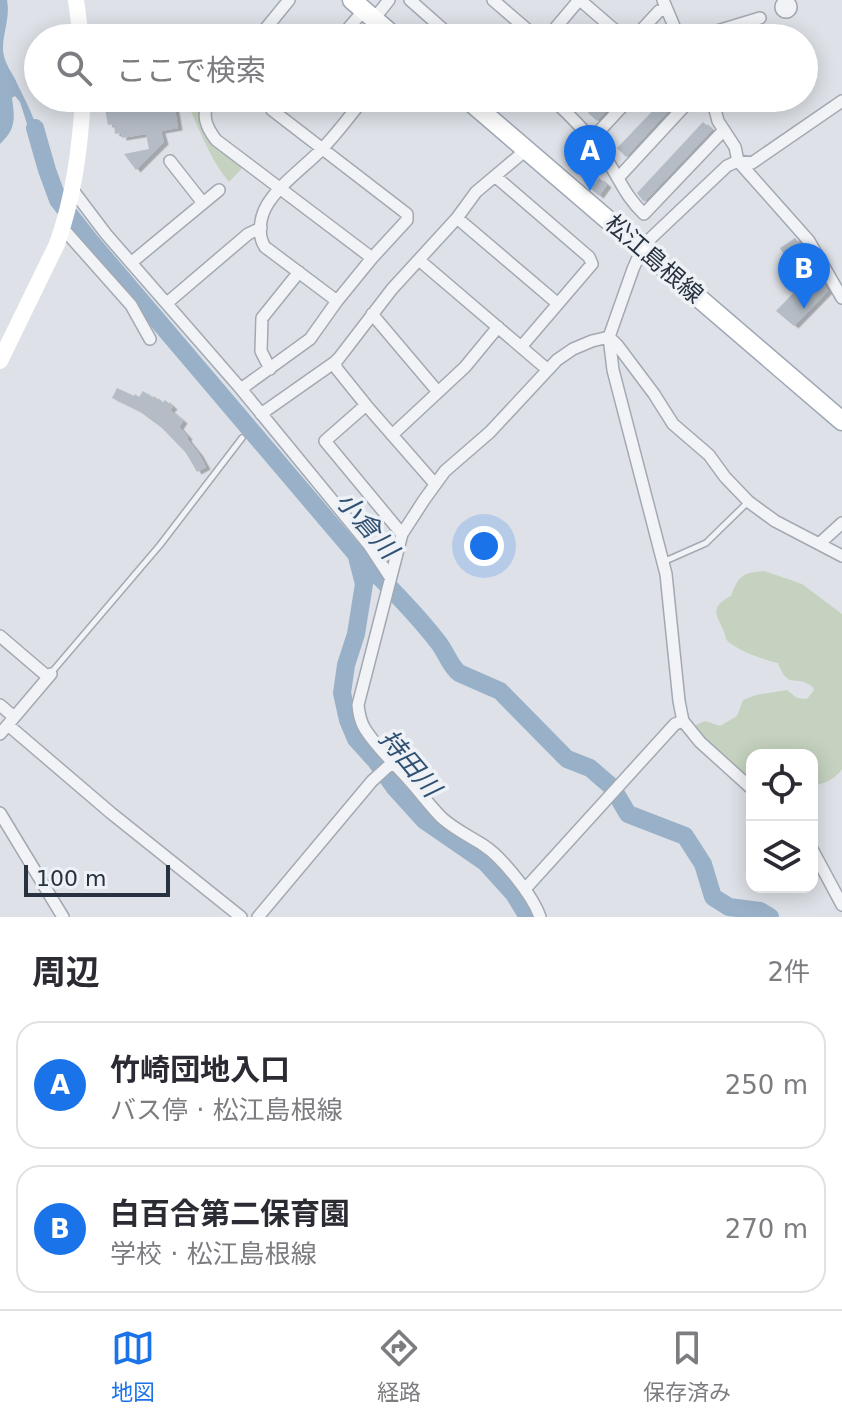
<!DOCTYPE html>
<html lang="ja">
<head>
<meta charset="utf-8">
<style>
  :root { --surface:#fff; --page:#f7f7f7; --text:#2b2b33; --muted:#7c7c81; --line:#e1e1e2; --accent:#1a73e8 }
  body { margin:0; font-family:"DejaVu Sans","Noto Sans JP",sans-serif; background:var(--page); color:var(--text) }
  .controls { position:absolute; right:24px; bottom:24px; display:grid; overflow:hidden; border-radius:16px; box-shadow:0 4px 20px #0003 }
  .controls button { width:72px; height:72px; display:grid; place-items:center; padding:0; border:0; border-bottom:2px solid var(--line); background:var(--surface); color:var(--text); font:40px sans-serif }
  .scale { position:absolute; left:24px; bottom:20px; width:146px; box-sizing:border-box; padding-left:8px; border:4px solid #27313f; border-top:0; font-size:22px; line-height:28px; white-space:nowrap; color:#27313f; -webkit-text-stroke:6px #eef1f5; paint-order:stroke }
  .you { position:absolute; left:484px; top:546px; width:28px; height:28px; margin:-20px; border:6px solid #fff; border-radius:50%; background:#1a73e8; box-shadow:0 0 0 12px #1a73e833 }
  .badge { display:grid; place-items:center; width:52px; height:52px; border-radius:50%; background:var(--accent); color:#fff; font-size:26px; font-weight:700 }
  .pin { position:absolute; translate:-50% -66px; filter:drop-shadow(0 2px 4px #0008) }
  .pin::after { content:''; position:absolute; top:42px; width:28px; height:24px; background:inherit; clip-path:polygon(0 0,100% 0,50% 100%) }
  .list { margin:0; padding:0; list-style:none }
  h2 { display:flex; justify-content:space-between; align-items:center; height:104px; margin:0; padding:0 32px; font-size:34px }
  h2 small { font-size:26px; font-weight:400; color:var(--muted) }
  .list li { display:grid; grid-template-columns:52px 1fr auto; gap:24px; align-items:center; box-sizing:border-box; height:128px; margin:0 16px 16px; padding:0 16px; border:2px solid var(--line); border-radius:24px }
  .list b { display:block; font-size:30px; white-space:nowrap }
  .list p { margin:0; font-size:26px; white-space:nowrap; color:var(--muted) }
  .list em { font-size:26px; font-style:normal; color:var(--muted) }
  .icon { flex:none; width:44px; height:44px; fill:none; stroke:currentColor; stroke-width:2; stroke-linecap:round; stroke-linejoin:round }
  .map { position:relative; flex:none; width:842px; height:917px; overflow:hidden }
  .search { position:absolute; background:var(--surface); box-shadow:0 4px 20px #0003; left:24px; right:24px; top:24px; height:88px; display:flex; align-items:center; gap:20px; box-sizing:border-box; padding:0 28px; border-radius:44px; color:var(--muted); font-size:30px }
  .sheet { height:392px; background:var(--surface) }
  nav { display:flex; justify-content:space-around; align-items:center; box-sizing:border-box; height:112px; border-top:2px solid var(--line); background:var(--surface); font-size:22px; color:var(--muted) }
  nav a { display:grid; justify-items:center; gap:4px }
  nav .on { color:var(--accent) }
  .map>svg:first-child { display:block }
  .green { fill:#c5d2bf }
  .water { fill:#99b1c8 }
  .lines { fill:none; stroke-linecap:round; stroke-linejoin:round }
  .river { stroke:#99b1c8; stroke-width:18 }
  .building { fill:#b5bcc5; filter:url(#shadow) }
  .lane-casing { stroke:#a3a9b2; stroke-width:8 }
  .street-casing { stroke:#a3a9b2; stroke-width:14 }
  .primary-casing { stroke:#9da7b4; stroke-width:21 }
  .lane { stroke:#f1f3f6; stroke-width:5 }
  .street { stroke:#f1f3f6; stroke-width:11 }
  .secondary { stroke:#fff; stroke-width:16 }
  .primary { stroke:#fff; stroke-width:18 }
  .labels { text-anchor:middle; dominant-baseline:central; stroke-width:7; stroke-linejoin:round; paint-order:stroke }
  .street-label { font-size:24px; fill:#27313f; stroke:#eef1f5 }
  .water-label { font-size:26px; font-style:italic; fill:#315173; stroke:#eef1f5 }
</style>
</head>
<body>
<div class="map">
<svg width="842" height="917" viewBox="0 0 842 917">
  <defs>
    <filter id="shadow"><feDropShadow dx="4.5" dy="2.5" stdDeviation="0" flood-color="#0004"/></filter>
  </defs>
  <rect width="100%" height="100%" fill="#dee2e8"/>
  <path class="green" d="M185,98H203C195,140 214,143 244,166L229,182C209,158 198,126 185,98Z
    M764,571L802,584L842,614V769C836,779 824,784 812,786V755H752V779L735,767L697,732L696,725L705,721L720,726L737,716L743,700L756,695L787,690L797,698L807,699L814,690L813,687C795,673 789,692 778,663C765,660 741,652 730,643C724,638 727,639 724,632C717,615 708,608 731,596C739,575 742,573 764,571Z"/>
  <path class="water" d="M0,0H7C11,20 0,38 4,56C6,64 11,72 15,79C26,103 42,128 41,155L35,134L31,127L27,124L20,102L15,96L12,98C15,119 16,129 0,144Z"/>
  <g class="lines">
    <path class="river" d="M35,128L47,170L58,200L91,242L356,554C385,582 414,611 438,642C446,652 450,666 459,673L500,691L567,759L590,768L612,787L628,814L685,836L703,864L713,897L729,907L760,911L770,917
      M357,557L364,584L356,634L346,665L342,693L348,720L356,739L376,761L395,788L424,820L485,862L514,894L528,917"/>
  </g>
  <path class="building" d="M145,25L147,38H92L91,32Z
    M103,98H173L178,128L161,131L164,142L136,170L124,154L149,149L146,134L122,138L121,133L115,134L114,124L108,125Z
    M602,98H618L597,121L588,113Z
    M665,98H680L626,157L617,148Z
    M703,122L712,130L644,202L637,193Z
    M599,178L607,185L599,196L591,189Z
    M795,238L802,246L828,291L794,326L776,311L801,285L780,248Z
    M117,388L134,396L135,394L139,397L143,391L153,398L154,396L162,403L165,400L173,407L170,410L183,421L179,427L188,437L187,439L199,454L206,467L197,472L186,453L162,428L139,411L112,398Z"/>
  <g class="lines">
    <defs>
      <path id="lane" d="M663,562L706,543L748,502
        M51,673L160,545L242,438"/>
      <path id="street" d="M410,0L453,38
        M493,0L537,38
        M580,0L624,38
        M663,0L679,38
        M781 7a5 5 0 1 1 10 0a5 5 0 1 1-10 0Z
        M374,19L389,0
        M258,38L289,0
        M340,38L364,10
        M547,38L579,0
        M634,38L659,11L666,9
        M694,38L760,18
        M208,98C203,116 204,124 216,140L372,258
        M551,98C572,117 591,136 607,160C620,180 626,197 644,214L724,130
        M712,98L718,121L735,147L738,161L809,241L842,298
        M592,139L630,98
        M170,161L203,203
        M496,177L589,257L592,264L521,347L548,370
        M618,178L692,98
        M72,189L106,234L241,389L369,545L390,577
        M457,218L557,303
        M67,233L131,305L150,339
        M419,260L521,347
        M132,262L219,190
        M337,301L265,247C257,235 260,217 267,205C278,186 304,167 320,151C336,135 350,116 364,98
        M167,303L248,234L261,228
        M372,314L438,392
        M609,337L618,346L654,394L673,424L709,455L725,477L749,502L775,521L842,556
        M335,362L339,358L392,289L457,218L476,192L526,150
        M270,369L261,351L262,318L299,272
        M241,389L310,339L337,301L372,258L407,220V214L272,110L282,98
        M261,414L335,362L337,369L366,405
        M392,435L465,367L498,327
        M402,534L325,441L366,405L435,484
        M819,544L842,523
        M0,636L48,677
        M0,705L14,717
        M8,725L111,813L241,917
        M0,734L51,674
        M752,789L700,742L683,721L679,701L666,574L613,370L609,337L633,269L642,249L651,238L727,166L738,161L752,163L842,101
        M0,813L63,917
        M812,849L842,905
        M525,889L675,724L683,721
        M258,917L372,781L393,762
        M540,917C533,896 502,857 483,845C469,836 454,829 442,818C430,806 420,792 409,780C394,763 377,748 365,729C360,721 359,714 358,705L402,534L424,500L445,471L490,432L557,360L573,349L592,341L609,337"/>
      <path id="primary" d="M352,0L396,38
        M466,98L842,421"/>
    </defs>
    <use href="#lane" class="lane-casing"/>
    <use href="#street" class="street-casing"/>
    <use href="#primary" class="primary-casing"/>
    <use href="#lane" class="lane"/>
    <use href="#street" class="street"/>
    <path class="secondary" d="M76,0L81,38
      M0,361L57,244C74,196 80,148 83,98"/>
    <use href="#primary" class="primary"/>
  </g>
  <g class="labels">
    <g class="street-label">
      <text transform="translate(654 259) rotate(41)">松江島根線</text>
    </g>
    <g class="water-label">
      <text transform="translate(367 525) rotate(49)">小倉川</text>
      <text transform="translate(410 763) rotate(50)">持田川</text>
    </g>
  </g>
</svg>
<div class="controls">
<button><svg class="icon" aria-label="locate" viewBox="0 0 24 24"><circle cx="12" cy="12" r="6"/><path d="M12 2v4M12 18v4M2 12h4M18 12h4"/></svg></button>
<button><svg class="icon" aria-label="layers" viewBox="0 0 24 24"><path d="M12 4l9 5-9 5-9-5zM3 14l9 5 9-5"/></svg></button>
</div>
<div class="scale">100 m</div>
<div class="you"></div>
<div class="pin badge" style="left:590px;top:191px">A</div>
<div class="pin badge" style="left:804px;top:309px">B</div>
<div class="search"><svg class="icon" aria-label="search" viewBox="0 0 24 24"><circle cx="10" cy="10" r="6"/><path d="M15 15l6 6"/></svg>ここで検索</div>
</div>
<section class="sheet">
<h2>周辺<small>2件</small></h2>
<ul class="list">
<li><span class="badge">A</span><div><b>竹崎団地入口</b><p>バス停 · 松江島根線</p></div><em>250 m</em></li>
<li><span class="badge">B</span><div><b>白百合第二保育園</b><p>学校 · 松江島根線</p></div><em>270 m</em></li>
</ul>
</section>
<nav>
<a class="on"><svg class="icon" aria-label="map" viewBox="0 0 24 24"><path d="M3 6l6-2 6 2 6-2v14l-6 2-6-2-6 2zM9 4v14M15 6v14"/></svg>地図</a>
<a><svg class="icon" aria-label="directions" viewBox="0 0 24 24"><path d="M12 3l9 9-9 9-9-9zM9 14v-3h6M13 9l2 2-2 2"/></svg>経路</a>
<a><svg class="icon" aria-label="saved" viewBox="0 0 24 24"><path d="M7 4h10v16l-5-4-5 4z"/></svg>保存済み</a>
</nav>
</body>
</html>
